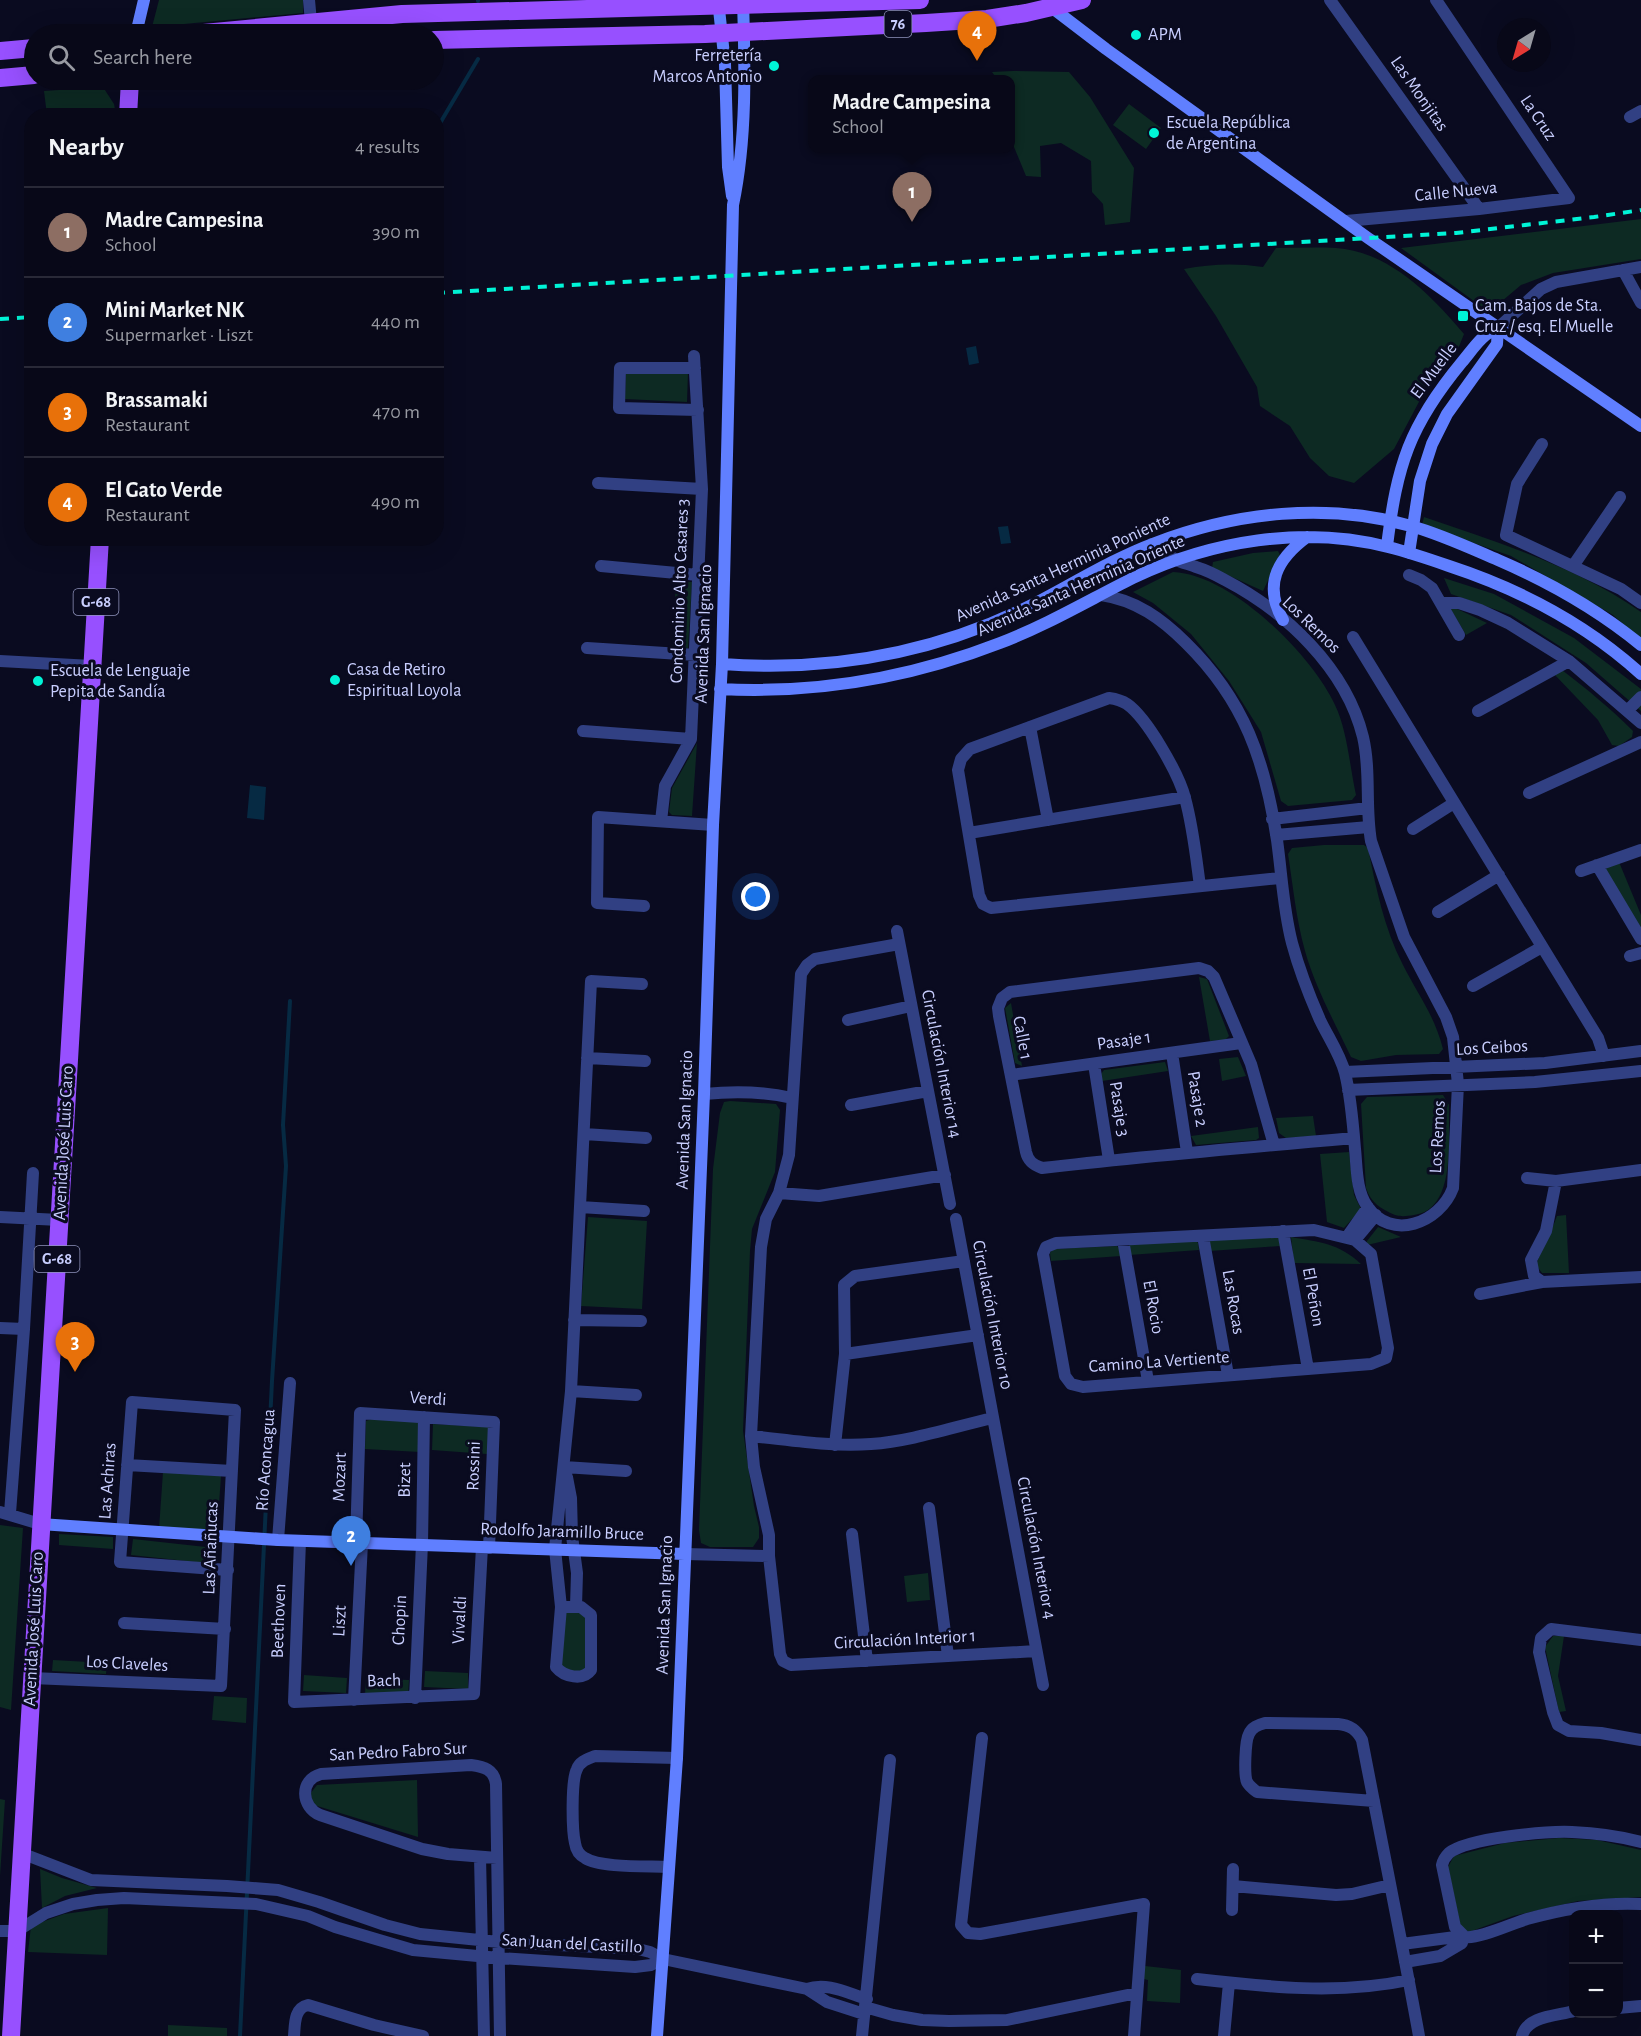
<!DOCTYPE html>
<html lang="en">
<head>
<meta charset="utf-8">
<style>
  :root { --surface:#080818; --page:#111121; --text:#f1f3f6; --muted:#989aa2; --line:#292937; --accent:#0b8043 }
  body { margin:0; font-family:"Alegreya Sans",sans-serif; background:var(--page); color:var(--text) }
  .controls { position:absolute; right:18px; bottom:18px; display:grid; overflow:hidden; border-radius:12px; box-shadow:0 6px 24px #0002 }
  .controls button { width:54px; height:54px; display:grid; place-items:center; padding:0; border:0; border-bottom:2px solid var(--line); background:var(--surface); color:var(--text); font:30px sans-serif }
  .compass { position:absolute; left:1497px; top:18px; width:54px; height:54px; border-radius:50%; background:var(--surface); box-shadow:0 6px 24px #0002; rotate:217deg }
  .you { position:absolute; left:756px; top:897px; width:21px; height:21px; margin:-15px; border:4px solid #fff; border-radius:50%; background:#1a73e8; box-shadow:0 0 0 9px #1a73e833 }
  .badge { display:grid; place-items:center; width:39px; height:39px; border-radius:50%; background:var(--accent); color:#fff; font-size:20px; font-weight:700 }
  .pin { position:absolute; translate:-50% -50px; filter:drop-shadow(0 2px 3px #0008) }
  .pin::after { content:''; position:absolute; top:32px; width:21px; height:18px; background:inherit; clip-path:polygon(0 0,100% 0,50% 100%) }
  .popup { position:absolute; left:808px; top:75px; width:207px; height:78px; box-sizing:border-box; display:grid; place-content:center; border-radius:12px; background:var(--surface); filter:drop-shadow(0 2px 4px #0005); font-size:20px; white-space:nowrap; color:var(--muted) }
  .popup b { font-size:22px; color:var(--text) }
  .popup::after { content:''; position:absolute; left:50%; top:100%; margin-left:-12px; border:12px solid transparent; border-top-color:var(--surface) }
  .list { margin:0; padding:0; list-style:none }
  h2 { display:flex; justify-content:space-between; align-items:center; height:78px; margin:0; padding:0 24px; font-size:26px }
  h2 small { font-size:20px; font-weight:400; color:var(--muted) }
  .list li { display:grid; grid-template-columns:39px 1fr auto; gap:18px; align-items:center; box-sizing:border-box; height:90px; padding:0 24px; border-top:2px solid var(--line) }
  .list b { display:block; font-size:22px; white-space:nowrap }
  .list p { margin:0; font-size:20px; white-space:nowrap; color:var(--muted) }
  .list em { font-size:20px; font-style:normal; color:var(--muted) }
  .icon { flex:none; width:33px; height:33px; fill:none; stroke:currentColor; stroke-width:2; stroke-linecap:round; stroke-linejoin:round }
  .map { position:relative; flex:none; width:1641px; height:2036px; overflow:hidden }
  .search { position:absolute; background:var(--surface); box-shadow:0 6px 24px #0002; left:24px; top:24px; width:420px; height:66px; display:flex; align-items:center; gap:15px; box-sizing:border-box; padding:0 21px; border-radius:33px; color:var(--muted); font-size:22px }
  .panel { position:absolute; background:var(--surface); box-shadow:0 6px 24px #0002; left:24px; top:108px; width:420px; height:438px; border-radius:24px }
  .map>svg:first-child { display:block }
  .green { fill:#0d2a23 }
  .water { fill:#062a43 }
  .lines { fill:none; stroke-linecap:round; stroke-linejoin:round }
  .stream { stroke:#062a43; stroke-width:4 }
  .street { stroke:#314083; stroke-width:12 }
  .secondary { stroke:#607fff; stroke-width:12 }
  .primary { stroke:#9750ff; stroke-width:18 }
  .rail { stroke:#00f4d7; stroke-width:4; stroke-dasharray:9 8; stroke-linecap:butt }
  .poi-dot { fill:#00f4d7; stroke:#0a0b20; stroke-width:2 }
  .labels { text-anchor:middle; dominant-baseline:central; stroke-width:6; stroke-linejoin:round; paint-order:stroke }
  .shield { fill:#0a0b20; stroke:#9094bc; stroke-width:1.5 }
  .shield-label { font-size:16px; font-weight:bold; fill:#c9cfff }
  .poi-label { font-size:18px; fill:#c9cfff; stroke:#0a0b20; text-anchor:start }
  .street-label { font-size:18px; fill:#c9cfff; stroke:#0a0b20 }
</style>
</head>
<body>
<div class="map">
<svg width="1641" height="2036" viewBox="0 0 1641 2036">
  <rect width="100%" height="100%" fill="#0a0b20"/>
  <path class="green" d="M159,0H303V13L152,27Z
    M1013,71L1069,72L1090,97L1134,168L1130,222L1105,225L1103,204L1092,192L1091,161L1061,143L1040,146L1041,177L1026,176L1014,147L1011,119V80L997,79L992,72Z
    M103,87L114,104L116,115H47L44,91Z
    M1129,104L1161,128L1146,149L1113,125Z
    M1641,219V259L1553,273L1521,285L1489,312L1401,248Z
    M1276,248C1296,248 1316,247 1336,248C1390,252 1431,295 1464,334L1456,354L1421,398L1394,449L1354,483L1329,476L1310,458L1290,426L1260,406L1257,387L1216,316L1184,269C1211,264 1235,263 1263,267Z
    M626,371L688,373L687,402L625,399Z
    M1424,517C1499,543 1575,566 1641,612V640L1613,615L1511,556L1422,525Z
    M1278,551L1280,555L1263,591L1212,568L1213,562L1253,553Z
    M1173,572C1231,574 1312,655 1335,705C1347,729 1350,768 1356,795L1352,800L1288,806L1281,801L1261,732L1229,681L1191,634L1153,603L1133,592Z
    M1444,578L1494,594L1574,638L1641,689V711L1586,663L1511,615L1451,594Z
    M676,581L692,582L688,648L672,647Z
    M1453,607L1487,623L1466,635L1450,608Z
    M1562,670C1587,689 1611,709 1633,731L1632,737L1619,746L1612,745L1598,720L1554,674Z
    M697,743L692,816L672,815L669,812L672,788Z
    M1324,845H1364L1368,848C1376,888 1384,928 1403,965C1418,995 1434,1014 1443,1049L1439,1054L1396,1055L1361,1061L1351,1057C1335,1023 1315,987 1305,951C1296,919 1293,886 1288,854L1292,848Z
    M1619,862L1641,915V931L1605,870L1609,865Z
    M1199,977L1207,979L1229,1036L1225,1040L1210,1041Z
    M1011,1003L1022,1066L1015,1063L1005,1008Z
    M1238,1057L1246,1076L1222,1081L1219,1059Z
    M1165,1062L1168,1071L1102,1081L1101,1074L1104,1070Z
    M1443,1095L1449,1105C1448,1136 1457,1210 1414,1215C1407,1216 1402,1217 1395,1215C1381,1209 1371,1203 1366,1188L1361,1104L1367,1097Z
    M730,1101L776,1104L780,1110L775,1172L752,1229L750,1251L743,1431L754,1506L759,1527V1538L753,1547H710L701,1543L699,1530L713,1169L720,1113L724,1102Z
    M1313,1116L1316,1136L1286,1138L1279,1133L1276,1118Z
    M1258,1127L1259,1138L1256,1140L1196,1145L1191,1136Z
    M1349,1152L1354,1195L1361,1209L1344,1228L1327,1222L1320,1154Z
    M1566,1215L1569,1273H1542L1536,1265C1542,1248 1551,1233 1557,1216Z
    M588,1217L647,1221L642,1309L581,1306Z
    M1378,1227L1401,1237L1367,1245V1241Z
    M1276,1236L1279,1239L1280,1246L1210,1251L1209,1242L1212,1239Z
    M1291,1237C1319,1242 1339,1243 1361,1264L1294,1263Z
    M1195,1240L1198,1243L1199,1250L1129,1255L1128,1247L1131,1243Z
    M1117,1246L1120,1249L1121,1256L1051,1261L1050,1253L1053,1249Z
    M372,1419L421,1422L420,1452L365,1449L366,1421Z
    M433,1424L489,1427L487,1454L432,1450Z
    M163,1472L221,1476L217,1533L159,1529Z
    M0,1525L23,1528L11,1710L0,1707Z
    M59,1534L113,1537V1549L59,1545Z
    M133,1539L215,1548L214,1564L131,1555Z
    M928,1573L930,1600L907,1602L904,1576Z
    M561,1607L585,1610L591,1670L561,1673Z
    M1553,1636H1564L1558,1676L1566,1711L1559,1712L1545,1647Z
    M53,1660L107,1663L106,1674L52,1671Z
    M425,1671L468,1673V1689L424,1687Z
    M304,1675L347,1678L346,1693L303,1691Z
    M366,1678L409,1680L408,1696L365,1694Z
    M214,1696L247,1698L246,1723L212,1720Z
    M417,1780L418,1837L314,1805L310,1794L317,1785Z
    M0,1799L5,1800L0,1876Z
    M1559,1838L1597,1840L1641,1850V1897L1578,1901L1513,1916L1469,1932L1461,1928L1448,1867L1454,1856L1505,1843Z
    M40,1869L62,1878L97,1888L65,1896L42,1908Z
    M108,1908L107,1955L28,1952L31,1926L64,1914Z
    M1136,1965L1181,1970L1180,2003L1147,2001L1148,1980L1136,1977Z
    M168,2025L227,2028V2036H168Z"/>
  <path class="water" d="M976,346L979,363L969,365L966,348Z
    M1008,526L1011,543L1001,544L998,527Z
    M250,785L266,787L264,820L247,818Z"/>
  <g class="lines">
    <path class="stream" d="M478,1V0
      M436,130L478,59
      M240,2036L272,1381L286,1166L283,1125L290,1001"/>
    <path class="street" d="M309,0L311,22
      M1330,0L1479,209
      M1630,117L1641,111
      M1346,221L1479,209L1569,198L1436,0
      M1623,270L1641,303
      M1498,328L1541,289L1556,282L1641,267
      M695,368H620L619,408L698,410
      M1542,444L1517,484L1506,535L1621,589L1641,603
      M598,483L702,489
      M601,566L698,575
      M1573,566L1620,497
      M1409,575L1421,580L1432,588L1459,635
      M1101,595C1136,600 1162,619 1186,643C1245,701 1265,761 1277,840C1282,876 1283,908 1292,943C1299,969 1309,995 1320,1020C1328,1037 1340,1054 1345,1073C1351,1097 1353,1124 1355,1149C1357,1168 1356,1190 1367,1206C1391,1242 1440,1223 1453,1188L1458,1084L1453,1037L1446,1017L1404,937L1371,841C1365,806 1371,771 1363,737C1346,668 1286,612 1225,580C1216,575 1206,570 1196,567C1189,564 1181,563 1175,559C1167,555 1159,549 1152,544
      M1441,603H1459L1480,610L1508,623L1569,661L1641,723
      M1353,637L1598,1038L1604,1056
      M587,648L696,655
      M0,661L92,666
      M1628,710L1641,697
      M1478,711L1569,661
      M1030,727L1048,820
      M583,731L691,739
      M1529,793L1641,742
      M1272,819L1368,808
      M661,821L665,786L691,739L702,489L694,356
      M1413,829L1454,803
      M969,833L1185,797
      M1276,835L1369,827
      M1597,865L1641,939
      M1581,871L1641,850
      M1200,886C1196,857 1193,827 1185,798C1179,774 1147,718 1127,704C1121,700 1116,699 1109,698L970,749L961,759L958,770L979,895L983,904L991,908L1280,878
      M644,906L597,903L598,817L713,825
      M1438,912L1499,875
      M897,931L950,1204
      M899,944L815,959L807,965L801,974L789,1155L779,1193L766,1219L761,1247L751,1436L754,1467L769,1535V1556L780,1654L783,1661L791,1665L1036,1651
      M1630,956L1641,953
      M1473,986L1542,947
      M848,1020L911,1006
      M1172,1053L1187,1152
      M587,1058L645,1061
      M1094,1064L1109,1160
      M1345,1072L1545,1063L1641,1051
      M1011,1075L1241,1043
      M1348,1090L1535,1082L1641,1071
      M704,1094C735,1091 762,1091 792,1098
      M851,1105L928,1091
      M584,1134L646,1138
      M1274,1145L1251,1064L1214,977L1208,971L1199,968L1010,992L1002,998L998,1008L999,1016L1026,1152C1028,1161 1033,1165 1042,1168C1146,1156 1250,1147 1354,1138
      M1527,1178L1556,1181L1641,1170
      M779,1193L819,1196L945,1175
      M580,1207L644,1211
      M0,1217L59,1220
      M956,1219L1043,1685
      M1314,1230L1355,1240L1371,1254L1388,1348L1386,1358L1371,1364L1083,1387L1071,1384L1065,1376L1043,1254L1046,1247L1056,1243Z
      M1283,1231L1308,1369
      M1203,1236L1228,1375
      M1347,1237L1368,1207
      M1123,1240L1148,1381
      M1355,1240L1376,1215
      M1542,1282L1534,1276L1531,1260L1546,1231L1556,1181
      M1480,1294L1542,1282L1641,1277
      M574,1320L641,1321
      M0,1328L24,1329
      M845,1354L978,1335
      M571,1391L636,1395
      M751,1436C791,1440 831,1447 871,1444C912,1441 953,1427 993,1418
      M835,1445L845,1354L844,1285L855,1276L964,1261
      M127,1465L232,1471
      M564,1467L626,1471
      M567,1477L571,1498L572,1536L577,1573L576,1606
      M929,1508L948,1656
      M0,1512L40,1524
      M10,1513L24,1329L33,1173
      M852,1534L867,1661
      M278,1540L290,1383
      M300,1541L294,1702L474,1694L482,1547
      M356,1542L360,1413L494,1422L489,1548
      M685,1554L769,1556
      M561,1607L555,1549L571,1391L591,981L642,984
      M561,1607H581L591,1615V1670C583,1681 564,1677 556,1667Z
      M124,1623L225,1629
      M1641,1640L1551,1629L1541,1638L1539,1652L1553,1712L1558,1725L1569,1731L1601,1733L1641,1740
      M32,1678L221,1686L235,1410L132,1402L120,1562L228,1570
      M415,1698L422,1544L424,1417
      M354,1700L362,1543
      M982,1738L961,1925L968,1933L980,1934L1144,1904L1134,2036
      M1374,1801L1257,1792C1253,1789 1249,1786 1247,1782C1244,1775 1245,1741 1249,1734C1252,1727 1258,1725 1265,1723L1338,1724C1350,1725 1357,1730 1362,1740C1381,1839 1401,1937 1419,2036
      M1641,1842C1619,1836 1595,1833 1572,1832C1546,1831 1468,1838 1449,1853C1445,1857 1443,1860 1442,1865L1455,1927L1465,1937C1479,1939 1511,1924 1527,1919C1563,1909 1603,1902 1641,1904
      M21,1853L91,1880L227,1886L278,1890L319,1902L385,1925L420,1934L499,1942L638,1949L650,1952L663,1959L807,1989
      M480,1857L484,2036
      M497,1858L448,1854L422,1849L320,1815C301,1807 299,1780 321,1774L471,1765C484,1767 494,1769 496,1784C498,1868 498,1952 500,2036
      M668,1867C648,1866 600,1868 585,1858C579,1855 576,1850 575,1843C572,1831 571,1780 577,1769C580,1761 588,1759 595,1756L677,1758
      M1233,1886L1336,1895L1352,1894L1390,1885
      M1232,1910L1233,1869
      M0,1931H17L46,1913L73,1904L97,1900L124,1898L256,1904L308,1916L335,1927L413,1950L499,1958L635,1967L651,1965L663,1959
      M1402,1944L1463,1936L1462,1943L1440,1956L1405,1962
      M1197,1979C1267,1987 1339,1995 1409,1980
      M865,2007L893,2015L922,2020L949,2021L1007,2020L1137,1993
      M1618,2008L1641,2006
      M864,2014L827,2002L807,1989C827,1982 847,1993 867,1999
      M294,2036C295,2024 294,2008 308,2005L374,2025L423,2036
      M862,2036L890,1760
      M1224,2036L1229,1983
      M1522,2036C1527,2016 1556,2016 1574,2011"/>
    <path class="secondary" d="M718,0L725,64L728,167L732,196
      M1051,7L1106,49L1368,238L1641,426
      M136,34L144,0
      M1387,546C1397,465 1409,426 1462,362C1473,349 1482,334 1498,328
      M1409,553L1420,481L1432,444L1447,414L1497,344L1498,328
      M1283,620C1263,585 1277,559 1307,537
      M722,664C830,672 935,653 1032,605C1073,584 1112,559 1155,543C1236,512 1327,502 1411,526C1440,534 1470,548 1498,560C1549,582 1597,609 1641,645
      M720,689C817,694 910,678 1000,643C1047,625 1089,600 1133,578C1210,541 1304,525 1388,547C1408,552 1429,559 1449,566C1519,589 1586,624 1641,674
      M40,1524L278,1540L685,1554
      M657,2036L677,1758L704,1094L713,825L722,664L733,205C747,138 745,67 743,0"/>
    <path class="primary" d="M193,34L402,14L920,0
      M434,40L705,34L926,23L987,19L1026,13L1082,0
      M0,51L34,48
      M0,78L34,75
      M128,116L130,80
      M11,2036L100,538"/>
    <path class="rail" d="M436,293L1456,233L1594,217L1641,210
      M0,319L32,317"/>
  </g>
  <g class="poi-dot">
    <circle cx="1136" cy="35" r="6"/>
    <circle cx="774" cy="66" r="6"/>
    <circle cx="1154" cy="133" r="6"/>
    <rect x="1457" y="310" width="12" height="12" rx="3"/>
    <circle cx="335" cy="680" r="6"/>
    <circle cx="38" cy="681" r="6"/>
  </g>
  <g class="labels">
    <g class="shield">
      <rect x="884.5" y="11" width="27" height="26" rx="4.5"/>
      <rect x="73.5" y="589" width="45" height="26" rx="4.5"/>
      <rect x="34.5" y="1246" width="45" height="26" rx="4.5"/>
    </g>
    <g class="shield-label">
      <text x="898" y="24">76</text>
      <text x="96" y="602">G-68</text>
      <text x="57" y="1259">G-68</text>
    </g>
    <g class="poi-label">
      <text x="1148" y="35">APM</text>
      <text x="762" y="56" text-anchor="end">Ferretería<tspan x="762" dy="21">Marcos Antonio</tspan></text>
      <text x="1166" y="123">Escuela República<tspan x="1166" dy="21">de Argentina</tspan></text>
      <text x="1475" y="306">Cam. Bajos de Sta.<tspan x="1475" dy="21">Cruz / esq. El Muelle</tspan></text>
      <text x="347" y="670">Casa de Retiro<tspan x="347" dy="21">Espiritual Loyola</tspan></text>
      <text x="50" y="671">Escuela de Lenguaje<tspan x="50" dy="21">Pepita de Sandía</tspan></text>
    </g>
    <g class="street-label">
      <text transform="translate(1419 94) rotate(55)">Las Monjitas</text>
      <text transform="translate(1538 118) rotate(56)">La Cruz</text>
      <text transform="translate(1456 192) rotate(-6)">Calle Nueva</text>
      <text transform="translate(1434 371) rotate(-53)">El Muelle</text>
      <text transform="translate(1063 568) rotate(-25)">Avenida Santa Herminia Poniente</text>
      <text transform="translate(1081 586) rotate(-24)">Avenida Santa Herminia Oriente</text>
      <text transform="translate(680 591) rotate(-88)">Condominio Alto Casares 3</text>
      <text transform="translate(1311 625) rotate(44)">Los Remos</text>
      <text transform="translate(704 634) rotate(-88)">Avenida San Ignacio</text>
      <text transform="translate(1022 1038) rotate(79)">Calle 1</text>
      <text transform="translate(1124 1041) rotate(-8)">Pasaje 1</text>
      <text transform="translate(1492 1048) rotate(-3)">Los Ceibos</text>
      <text transform="translate(941 1064) rotate(79)">Circulación Interior 14</text>
      <text transform="translate(1197 1099) rotate(81)">Pasaje 2</text>
      <text transform="translate(1119 1109) rotate(81)">Pasaje 3</text>
      <text transform="translate(685 1120) rotate(-88)">Avenida San Ignacio</text>
      <text transform="translate(1438 1137) rotate(-87)">Los Remos</text>
      <text transform="translate(64 1143) rotate(-87)">Avenida José Luis Caro</text>
      <text transform="translate(1313 1297) rotate(80)">El Peñon</text>
      <text transform="translate(1233 1302) rotate(80)">Las Rocas</text>
      <text transform="translate(1153 1307) rotate(80)">El Rocio</text>
      <text transform="translate(992 1315) rotate(79)">Circulación Interior 10</text>
      <text transform="translate(1159 1362) rotate(-4)">Camino La Vertiente</text>
      <text transform="translate(428 1399) rotate(4)">Verdi</text>
      <text transform="translate(266 1460) rotate(-86)">Río Aconcagua</text>
      <text transform="translate(474 1466) rotate(-88)">Rossini</text>
      <text transform="translate(340 1477) rotate(-88)">Mozart</text>
      <text transform="translate(405 1480) rotate(-89)">Bizet</text>
      <text transform="translate(108 1481) rotate(-86)">Las Achiras</text>
      <text transform="translate(562 1532) rotate(2)">Rodolfo Jaramillo Bruce</text>
      <text transform="translate(211 1548) rotate(-88)">Las Añañucas</text>
      <text transform="translate(1036 1548) rotate(79)">Circulación Interior 4</text>
      <text transform="translate(665 1605) rotate(-88)">Avenida San Ignacio</text>
      <text transform="translate(400 1620) rotate(-87)">Chopin</text>
      <text transform="translate(460 1620) rotate(-87)">Vivaldi</text>
      <text transform="translate(279 1621) rotate(-88)">Beethoven</text>
      <text transform="translate(340 1621) rotate(-87)">Liszt</text>
      <text transform="translate(34 1629) rotate(-87)">Avenida José Luis Caro</text>
      <text transform="translate(905 1640) rotate(-3)">Circulación Interior 1</text>
      <text transform="translate(127 1664) rotate(3)">Los Claveles</text>
      <text transform="translate(384 1681) rotate(-2)">Bach</text>
      <text transform="translate(398 1752) rotate(-3)">San Pedro Fabro Sur</text>
      <text transform="translate(572 1944) rotate(3)">San Juan del Castillo</text>
    </g>
  </g>
</svg>
<div class="controls">
<button>+</button>
<button>−</button>
</div>
<svg class="compass" viewBox="-18 -18 36 36"><path d="M0-13l5 13h-10z" fill="#e53935"/><path d="M0 13l5-13h-10z" fill="#989aa2"/></svg>
<div class="you"></div>
<div class="pin badge" style="left:912px;top:222px;background:#8d6e63">1</div>
<div class="popup"><b>Madre Campesina</b>School</div>
<div class="pin badge" style="left:351px;top:1566px;background:#3f7fe0">2</div>
<div class="pin badge" style="left:75px;top:1372px;background:#e8710a">3</div>
<div class="pin badge" style="left:977px;top:61px;background:#e8710a">4</div>
<div class="search"><svg class="icon" aria-label="search" viewBox="0 0 24 24"><circle cx="10" cy="10" r="6"/><path d="M15 15l6 6"/></svg>Search here</div>
<section class="panel">
<h2>Nearby<small>4 results</small></h2>
<ul class="list">
<li><span class="badge" style="background:#8d6e63">1</span><div><b>Madre Campesina</b><p>School</p></div><em>390 m</em></li>
<li><span class="badge" style="background:#3f7fe0">2</span><div><b>Mini Market NK</b><p>Supermarket · Liszt</p></div><em>440 m</em></li>
<li><span class="badge" style="background:#e8710a">3</span><div><b>Brassamaki</b><p>Restaurant</p></div><em>470 m</em></li>
<li><span class="badge" style="background:#e8710a">4</span><div><b>El Gato Verde</b><p>Restaurant</p></div><em>490 m</em></li>
</ul>
</section>
</div>
</body>
</html>
